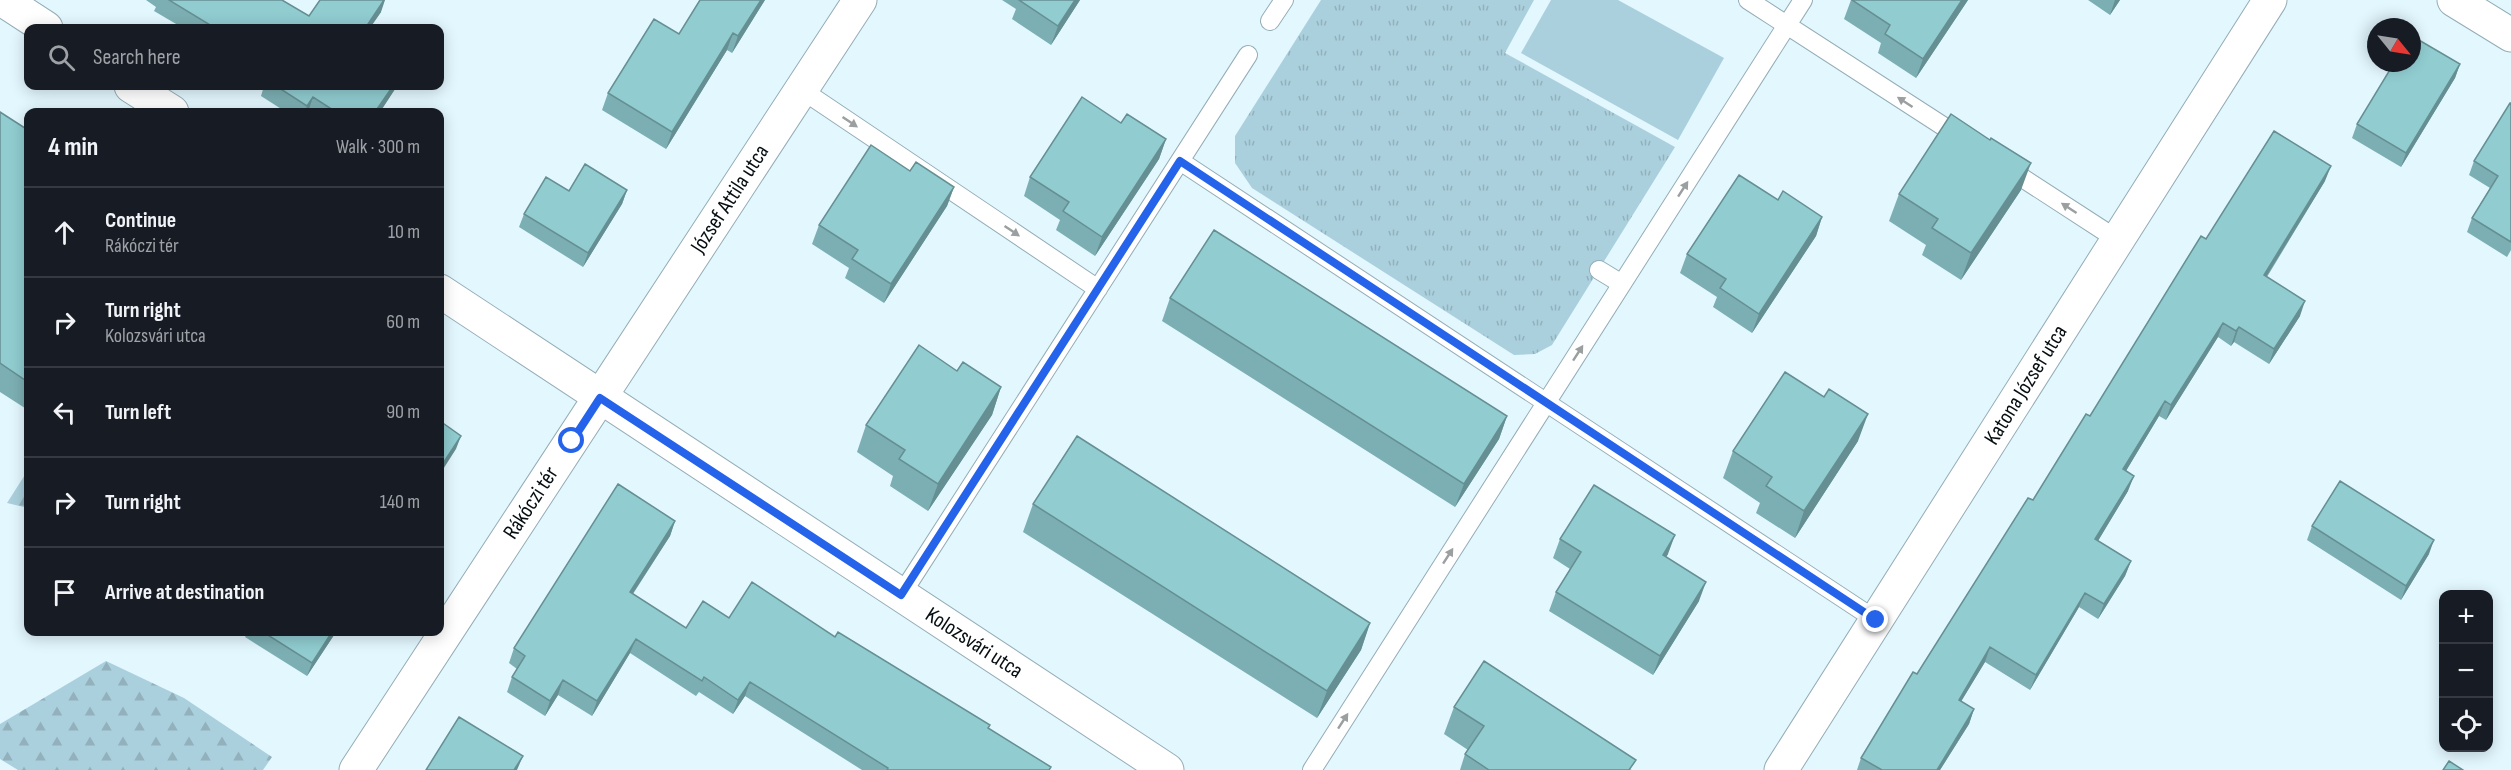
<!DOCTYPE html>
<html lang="en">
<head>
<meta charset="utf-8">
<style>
  :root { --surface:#171b24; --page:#242831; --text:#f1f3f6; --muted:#9ea1a6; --line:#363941 }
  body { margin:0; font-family:"Sofia Sans Condensed",sans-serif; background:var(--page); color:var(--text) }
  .controls { position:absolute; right:18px; bottom:18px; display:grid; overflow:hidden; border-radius:12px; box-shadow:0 3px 15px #0003 }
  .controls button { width:54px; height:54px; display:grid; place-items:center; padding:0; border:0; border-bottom:2px solid var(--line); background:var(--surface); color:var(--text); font:30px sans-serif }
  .compass { position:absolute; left:2367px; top:18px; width:54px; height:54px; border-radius:50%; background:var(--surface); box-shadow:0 3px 15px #0003; rotate:120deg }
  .stop { position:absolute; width:18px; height:18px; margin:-14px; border:4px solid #2563eb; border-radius:50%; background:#fff }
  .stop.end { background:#2563eb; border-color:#fff; box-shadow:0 2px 6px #0008 }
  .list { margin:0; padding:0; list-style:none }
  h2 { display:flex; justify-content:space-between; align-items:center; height:78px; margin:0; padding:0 24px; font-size:26px }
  h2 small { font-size:20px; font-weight:400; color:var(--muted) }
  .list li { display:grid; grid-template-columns:39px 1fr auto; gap:18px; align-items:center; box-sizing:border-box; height:90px; padding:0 24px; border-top:2px solid var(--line) }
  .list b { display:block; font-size:22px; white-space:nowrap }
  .list p { margin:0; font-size:20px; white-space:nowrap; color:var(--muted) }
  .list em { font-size:20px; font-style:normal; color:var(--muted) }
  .icon { flex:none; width:33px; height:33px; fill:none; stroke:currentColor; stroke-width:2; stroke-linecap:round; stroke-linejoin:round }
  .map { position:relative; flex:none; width:2511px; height:770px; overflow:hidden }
  .search { position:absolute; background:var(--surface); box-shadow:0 3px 15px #0003; left:24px; top:24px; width:420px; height:66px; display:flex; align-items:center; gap:15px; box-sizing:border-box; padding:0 21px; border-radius:12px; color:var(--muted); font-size:22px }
  .panel { position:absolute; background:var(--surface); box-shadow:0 3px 15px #0003; left:24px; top:108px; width:420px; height:528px; border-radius:12px }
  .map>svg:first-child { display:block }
  .grass { fill:#abd0dd }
  .forest { fill:url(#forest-firs) }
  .park { fill:url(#park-tufts) }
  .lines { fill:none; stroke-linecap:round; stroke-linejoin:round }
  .service-casing { stroke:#95adb6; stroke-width:20 }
  .minor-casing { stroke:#95adb6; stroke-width:35 }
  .tertiary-casing { stroke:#95adb6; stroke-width:35 }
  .service { stroke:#fff; stroke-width:18 }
  .minor { stroke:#fff; stroke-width:33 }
  .tertiary { stroke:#fff; stroke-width:33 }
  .wall { fill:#7cafb3 }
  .shaded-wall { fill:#658f92 }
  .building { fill:#90ccd0; stroke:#658f92; stroke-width:1.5 }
  .oneway { fill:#9b9fa0 }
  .route { stroke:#2563eb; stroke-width:8 }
  .labels { text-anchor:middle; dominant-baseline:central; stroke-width:6; stroke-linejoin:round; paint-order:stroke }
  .street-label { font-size:22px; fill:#060e11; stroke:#fff }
</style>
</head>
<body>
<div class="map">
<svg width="2511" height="770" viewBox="0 0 2511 770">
  <defs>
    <pattern id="forest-firs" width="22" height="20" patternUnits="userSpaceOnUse" patternTransform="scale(1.5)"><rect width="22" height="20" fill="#abd0dd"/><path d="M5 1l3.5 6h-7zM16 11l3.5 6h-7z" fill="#92b1bd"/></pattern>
    <pattern id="park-tufts" width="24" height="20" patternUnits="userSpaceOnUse" patternTransform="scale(1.5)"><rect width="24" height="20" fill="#abd0dd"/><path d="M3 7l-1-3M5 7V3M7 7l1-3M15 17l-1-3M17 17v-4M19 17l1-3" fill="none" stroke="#92b1bd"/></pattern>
  </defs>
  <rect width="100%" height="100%" fill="#e3f7fe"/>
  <path class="grass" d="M1551,0H1618L1724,58L1678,140L1521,53Z"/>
  <path class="forest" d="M28,470V508L7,503Z
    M106,661L184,698L272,757L263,770H18L0,759V724Z"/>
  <path class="park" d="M1321,0H1534L1505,53L1675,147L1552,345L1535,354L1514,355L1252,188L1235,163V136Z"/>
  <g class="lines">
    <defs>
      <path id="service" d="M1748,0L1963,139
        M1270,21L1284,0
        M802,90L1098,289
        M1180,161L1876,620
        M2004,166L2118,240
        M1599,270L1622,284
        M901,595L1248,55
        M1312,770L1803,0"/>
      <path id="minor" d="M2454,0L2511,35
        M356,770L860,0
        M1781,770L2270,0"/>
      <path id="tertiary" d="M3,0L46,28
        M131,86L172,112
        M440,291L1167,770"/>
    </defs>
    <use href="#service" class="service-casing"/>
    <use href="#minor" class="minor-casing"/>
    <use href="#tertiary" class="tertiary-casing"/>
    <use href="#service" class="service"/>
    <use href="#minor" class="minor"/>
    <use href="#tertiary" class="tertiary"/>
  </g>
  <path class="wall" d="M146,0H282L309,16L381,12L371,26L375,28H183L154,11L156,7Z
    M765,0L732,53L727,50L666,149L602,110L608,93L679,34Z
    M1002,0H1080L1051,45L1012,19L1016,9Z
    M1851,0H1968L1916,78L1878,53L1881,43L1844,19Z
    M2088,0H2120L2110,15Z
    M2460,64L2455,78L2401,167L2352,138L2357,124Z
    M264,86H397L380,112H286L261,96Z
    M2511,103V250L2507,257L2467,232L2472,218L2490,188L2469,175L2474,161Z
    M0,112L28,130V410L0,392Z
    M1121,123L1166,139L1159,159L1095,256L1056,230L1060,220L1024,196L1030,177Z
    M910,171L954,187L947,206L884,303L845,278L849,268L812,244L819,225Z
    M2325,181L2267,277L2300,316L2269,364L2234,342L2231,346L2218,337L2166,420L2159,416L2126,471L2128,491L2098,541L2131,561L2125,576L2098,619L2079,607L2030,690L1985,662L1961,701L1974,709L1969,724L1940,770H1857L1861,758L2090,416L2206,239Z
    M627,190L622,204L583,267L519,227L524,214L569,191Z
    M2021,190L1961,280L1922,255L1926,245L1889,221L1899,194Z
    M1778,200L1822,217L1816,236L1752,333L1713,307L1717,297L1680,273L1687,254Z
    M1170,298L1507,416L1499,439L1455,507L1162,321Z
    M957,371L1001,387L992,415L928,511L890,486L893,476L857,452L866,425Z
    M1858,441L1795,538L1756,513L1760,503L1723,478L1733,451Z
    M1033,504L1370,623L1361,650L1317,718L1023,532Z
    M675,521L670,536L633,594L686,628L729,618L835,637L989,729L1050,770H862L745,696L733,714L699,692L696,696L630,653L592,716L558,695L545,716L507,692L512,677L517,669L509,663L514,648Z
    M2312,526L2429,554L2401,600L2307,540Z
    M1560,539L1668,554L1666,557L1699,601L1653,675L1549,611L1556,592L1570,569L1553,558Z
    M248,632H336L307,676L245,637Z
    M1454,707L1632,770H1460L1465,754L1468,750L1444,734Z"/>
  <path class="shaded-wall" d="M384,0H385L381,12L370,28L368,24Z
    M761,0H765L732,53L738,36Z
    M1075,0H1080L1051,45L1058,26Z
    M1962,0H1968L1916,78L1923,59Z
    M2115,0H2120L2110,15Z
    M733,33L727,50L666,149L672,132Z
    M2460,64L2455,78L2401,167L2406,153Z
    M393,86H397L380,112H375Z
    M313,97L308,112H305L307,106Z
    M1166,139L1159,159L1095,256L1102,237Z
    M2031,163L2021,190L1961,280L1971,253Z
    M2331,166L2325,181L2258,290L2264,275Z
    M954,187L947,206L884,303L891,284Z
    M627,190L622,204L583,267L588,253Z
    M1822,217L1816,236L1752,333L1759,314Z
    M2305,301L2300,316L2269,364L2274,349Z
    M2223,323L2218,337L2166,420L2171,405Z
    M2239,327L2234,342L2231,346L2236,331Z
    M1001,387L992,415L928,511L938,484Z
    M2165,401L2159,416L2118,484L2123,469Z
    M1868,414L1858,441L1795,538L1804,511Z
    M1507,416L1499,439L1455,507L1464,484Z
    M461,436L456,449L440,474V468Z
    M2134,476L2128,491L2090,554L2095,539Z
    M675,521L670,536L624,607L630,592Z
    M1675,535L1668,554L1656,574L1663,555Z
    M2434,540L2429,554L2401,600L2406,586Z
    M2131,561L2125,576L2098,619L2104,604Z
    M1706,582L1699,601L1653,675L1660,656Z
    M2085,593L2079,607L2030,690L2036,675Z
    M1370,623L1361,650L1317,718L1327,691Z
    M332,632H336L307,676L312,663Z
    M636,639L630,653L592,716L597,701Z
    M1990,647L1985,662L1953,715L1959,700Z
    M563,680L558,695L545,716L550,701Z
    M750,682L745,696L733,714L738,700Z
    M1974,709L1969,724L1940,770H1937Z
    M523,756L517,770H514Z"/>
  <path class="building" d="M169,0H282L309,16L320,0H384L368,24L375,28H215Z
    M700,0H761L738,36L733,33L672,132L608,93L654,19L679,34Z
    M1019,0H1075L1058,26Z
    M1852,0H1962L1923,59L1885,34L1890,25Z
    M2412,36L2460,64L2406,153L2357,124L2394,63H2412Z
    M276,86H393L375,112H336L313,97L307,106Z
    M1082,97L1121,123L1127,114L1166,139L1102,237L1063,211L1069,202L1030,177Z
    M2510,103H2511V242L2472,218L2498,176L2474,161Z
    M0,112L28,130V382L0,363Z
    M1951,114L1990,140L1991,138L2031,163L1971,253L1932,228L1938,219L1899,194Z
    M2274,131L2331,166L2264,275L2305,301L2274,349L2239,327L2236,331L2223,323L2171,405L2165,401L2123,469L2134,476L2095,539L2131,561L2104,604L2085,593L2036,675L1990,647L1959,700L1974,709L1937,770H1882L1861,758L1913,672L1917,674L2028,498L2033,500L2086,414L2090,416L2201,236L2206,239Z
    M871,145L910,171L916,162L954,187L891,284L852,259L858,250L819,225Z
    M585,164L627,190L588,253L524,214L546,177L569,191Z
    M1739,175L1778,200L1783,191L1822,217L1759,314L1720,288L1726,279L1687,254Z
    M1214,230L1507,416L1464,484L1170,298Z
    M919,345L957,371L963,362L1001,387L938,484L899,459L905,450L866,425Z
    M1785,372L1824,397L1829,389L1868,414L1804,511L1766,486L1772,477L1733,451Z
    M440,421L461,436L440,468Z
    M1077,436L1370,623L1327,691L1033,504Z
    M2340,481L2434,540L2406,586L2312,526Z
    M618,484L675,521L630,592L686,628L703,601L729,618L752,582L835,637L838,632L990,725L988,728L1051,767L1049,770H887L888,768L750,682L738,700L704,677L702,681L636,639L597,701L563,680L550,701L512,677L525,656L514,648Z
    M1594,485L1675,535L1663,555L1706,582L1660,656L1556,592L1581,552L1560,539Z
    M263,632H332L312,663Z
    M1484,661L1636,760L1629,770H1489L1465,754L1484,726L1454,707Z
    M459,717L523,756L514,770H426Z
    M2449,761L2463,770H2443Z"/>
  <defs><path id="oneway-solid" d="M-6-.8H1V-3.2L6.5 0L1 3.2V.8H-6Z" transform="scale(1.5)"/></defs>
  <g class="oneway">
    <use href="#oneway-solid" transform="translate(1905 102) rotate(-147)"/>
    <use href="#oneway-solid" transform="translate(850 122) rotate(34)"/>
    <use href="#oneway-solid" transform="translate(1683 189) rotate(-57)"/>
    <use href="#oneway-solid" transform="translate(2069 208) rotate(-147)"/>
    <use href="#oneway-solid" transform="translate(1012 231) rotate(34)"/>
    <use href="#oneway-solid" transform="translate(1578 353) rotate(-57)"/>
    <use href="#oneway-solid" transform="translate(1448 556) rotate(-57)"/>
    <use href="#oneway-solid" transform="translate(1343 721) rotate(-57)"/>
  </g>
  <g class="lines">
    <path class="route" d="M572,441L600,398L901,595L1180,161L1876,620"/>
  </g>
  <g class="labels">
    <g class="street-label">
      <text transform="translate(730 199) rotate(-57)">József Attila utca</text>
      <text transform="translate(2026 385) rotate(-58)">Katona József utca</text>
      <text transform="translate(531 503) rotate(-57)">Rákóczi tér</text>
      <text transform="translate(974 643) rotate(33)">Kolozsvári utca</text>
    </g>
  </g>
</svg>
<div class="controls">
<button>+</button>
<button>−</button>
<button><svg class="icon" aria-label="locate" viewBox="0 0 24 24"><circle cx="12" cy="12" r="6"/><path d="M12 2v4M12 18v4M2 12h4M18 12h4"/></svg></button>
</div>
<svg class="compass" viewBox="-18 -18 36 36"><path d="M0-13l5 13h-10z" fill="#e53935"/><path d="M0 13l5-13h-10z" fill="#9ea1a6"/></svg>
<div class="stop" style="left:572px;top:441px"></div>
<div class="stop end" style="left:1876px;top:620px"></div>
<div class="search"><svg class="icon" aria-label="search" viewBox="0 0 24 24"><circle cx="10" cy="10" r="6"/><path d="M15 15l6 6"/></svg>Search here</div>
<section class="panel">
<h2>4 min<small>Walk · 300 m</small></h2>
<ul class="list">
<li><svg class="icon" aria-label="ahead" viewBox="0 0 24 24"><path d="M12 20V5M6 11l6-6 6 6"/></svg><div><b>Continue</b><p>Rákóczi tér</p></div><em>10 m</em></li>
<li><svg class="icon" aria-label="right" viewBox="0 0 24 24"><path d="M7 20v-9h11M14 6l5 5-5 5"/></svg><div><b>Turn right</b><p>Kolozsvári utca</p></div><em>60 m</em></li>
<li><svg class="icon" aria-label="left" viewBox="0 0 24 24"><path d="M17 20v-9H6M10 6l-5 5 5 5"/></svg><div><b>Turn left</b></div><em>90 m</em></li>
<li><svg class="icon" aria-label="right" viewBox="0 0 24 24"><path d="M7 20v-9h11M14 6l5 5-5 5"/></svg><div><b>Turn right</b></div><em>140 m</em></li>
<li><svg class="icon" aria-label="arrive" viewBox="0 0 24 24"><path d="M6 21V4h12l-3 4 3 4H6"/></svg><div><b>Arrive at destination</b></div></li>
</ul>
</section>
</div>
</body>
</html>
